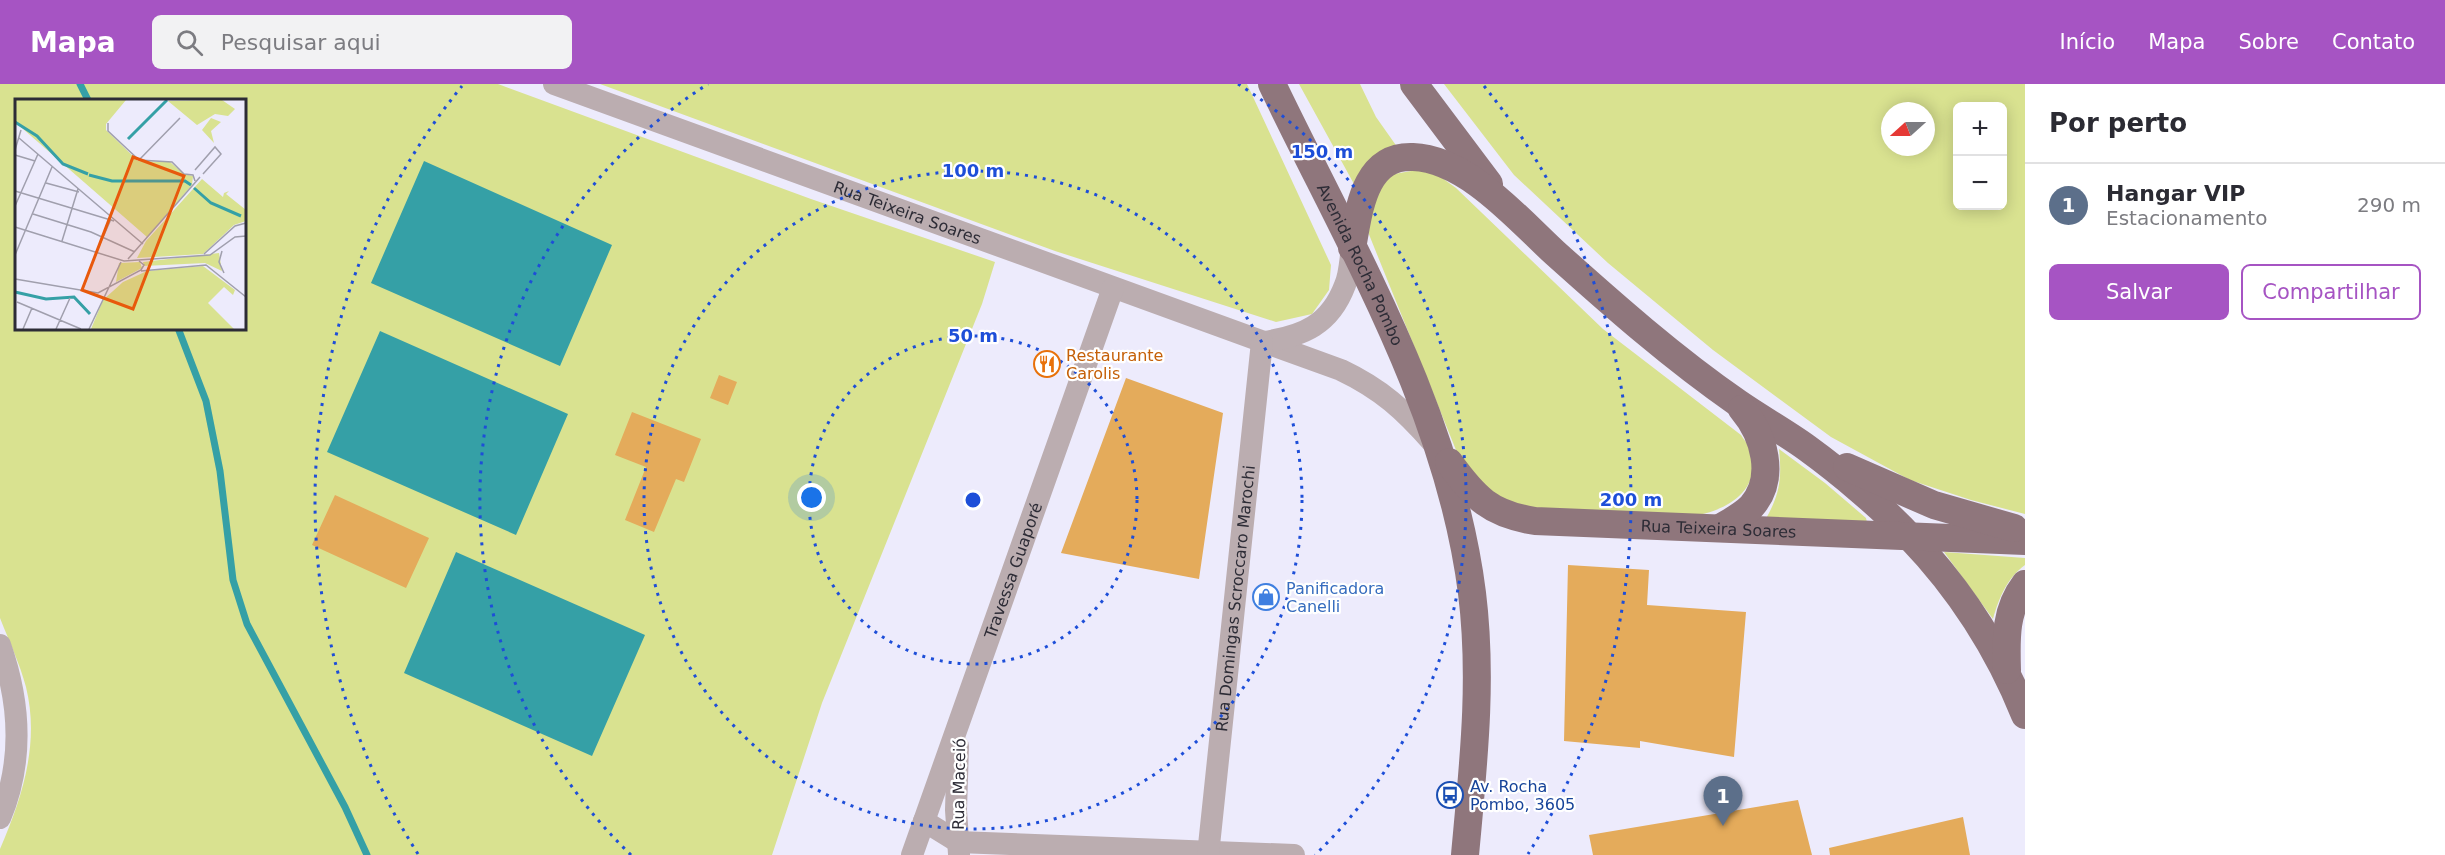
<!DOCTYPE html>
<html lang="pt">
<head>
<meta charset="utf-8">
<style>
  :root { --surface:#fff; --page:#f2f2f3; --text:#2b2b33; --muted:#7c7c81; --line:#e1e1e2; --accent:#a654c3 }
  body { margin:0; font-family:"DejaVu Sans",sans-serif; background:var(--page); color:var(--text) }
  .controls { position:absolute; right:18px; top:18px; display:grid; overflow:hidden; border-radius:9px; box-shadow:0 3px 15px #0003 }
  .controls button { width:54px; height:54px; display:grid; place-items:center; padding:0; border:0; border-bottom:2px solid var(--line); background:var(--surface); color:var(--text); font:30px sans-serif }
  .compass { position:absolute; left:1881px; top:18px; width:54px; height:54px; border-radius:50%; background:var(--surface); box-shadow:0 3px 15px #0003; rotate:249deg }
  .you { position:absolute; left:812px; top:414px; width:21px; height:21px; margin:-15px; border:4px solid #fff; border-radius:50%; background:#1a73e8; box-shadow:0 0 0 9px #1a73e833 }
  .badge { display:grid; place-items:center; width:39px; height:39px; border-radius:50%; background:var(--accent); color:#fff; font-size:20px; font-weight:700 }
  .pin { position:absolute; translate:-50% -50px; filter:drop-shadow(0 2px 3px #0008) }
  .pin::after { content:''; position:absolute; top:32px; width:21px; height:18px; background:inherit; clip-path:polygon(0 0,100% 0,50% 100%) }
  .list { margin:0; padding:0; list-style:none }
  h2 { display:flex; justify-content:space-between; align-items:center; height:78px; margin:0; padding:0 24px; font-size:26px }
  h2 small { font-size:20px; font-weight:400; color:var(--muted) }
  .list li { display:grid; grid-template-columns:39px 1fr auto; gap:18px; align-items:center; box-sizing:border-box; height:84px; padding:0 24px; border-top:2px solid var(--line) }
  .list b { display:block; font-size:22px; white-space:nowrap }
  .list p { margin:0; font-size:20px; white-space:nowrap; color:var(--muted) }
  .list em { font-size:20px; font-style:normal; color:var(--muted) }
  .actions { display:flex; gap:12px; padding:18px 24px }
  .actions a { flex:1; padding:14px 0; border:2px solid var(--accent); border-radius:9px; text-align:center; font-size:21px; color:var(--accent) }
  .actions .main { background:var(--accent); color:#fff }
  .icon { flex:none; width:33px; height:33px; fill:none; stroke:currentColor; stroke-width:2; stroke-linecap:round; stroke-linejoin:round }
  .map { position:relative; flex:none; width:2025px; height:771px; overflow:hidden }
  header { display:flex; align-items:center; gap:36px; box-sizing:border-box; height:84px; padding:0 30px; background:var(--accent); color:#fff }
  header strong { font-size:28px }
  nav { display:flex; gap:33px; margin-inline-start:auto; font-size:21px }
  .search { width:420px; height:54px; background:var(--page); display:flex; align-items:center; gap:15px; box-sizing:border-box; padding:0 21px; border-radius:9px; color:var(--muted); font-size:22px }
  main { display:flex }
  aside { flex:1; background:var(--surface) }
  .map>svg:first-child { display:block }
  .green { fill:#d9e290; fill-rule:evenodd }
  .water { fill:#35a0a6 }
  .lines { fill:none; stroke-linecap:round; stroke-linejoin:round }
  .stream { stroke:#35a0a6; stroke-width:7 }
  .building { fill:#e4ab5b }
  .minor { stroke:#bbadb0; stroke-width:22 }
  .major { stroke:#8f767c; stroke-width:28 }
  .ring { fill:none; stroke:#1d4ed8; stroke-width:3; stroke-dasharray:3 6 }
  .labels { text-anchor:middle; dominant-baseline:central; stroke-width:4.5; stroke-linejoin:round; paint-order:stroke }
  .street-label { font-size:16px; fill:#2d2c36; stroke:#fff }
  .food-label { font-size:16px; fill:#c56008; stroke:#fff; text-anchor:start }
  .shop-label { font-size:16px; fill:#366cbe; stroke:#fff; text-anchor:start }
  .transit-label { font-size:16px; fill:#164399; stroke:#fff; text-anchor:start }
  .inset-river { fill:none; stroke:#35a0a6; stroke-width:3 }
  .inset-road { fill:none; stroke:#a09fad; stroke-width:1.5 }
  .view { fill:#e8590c; fill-opacity:0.15; stroke:#e8590c; stroke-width:3 }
  .inset-edge { fill:none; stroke:#2d2c36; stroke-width:3 }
  .centre { fill:#1d4ed8; stroke:#fff; stroke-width:3 }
  .ring-label { font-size:18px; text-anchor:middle; font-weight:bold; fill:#1d4ed8; stroke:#fff; stroke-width:4.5; stroke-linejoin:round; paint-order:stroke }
</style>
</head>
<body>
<header>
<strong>Mapa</strong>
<div class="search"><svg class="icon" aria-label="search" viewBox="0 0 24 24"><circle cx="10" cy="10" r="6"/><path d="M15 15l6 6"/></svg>Pesquisar aqui</div>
<nav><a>Início</a><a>Mapa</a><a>Sobre</a><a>Contato</a></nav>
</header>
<main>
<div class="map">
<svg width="2025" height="771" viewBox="0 0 2025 771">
  <rect width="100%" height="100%" fill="#edebfc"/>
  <path class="green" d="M0,0H498L811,115L995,178L982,220L822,619L772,771H0V765C22,714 40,660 26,603C20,580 9,557 0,534ZM16,16H244V244H16Z
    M600,0H1247L1331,181L1329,206L1312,230L1276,238L1055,167Z
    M1299,0H1360L1376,33L1400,67L1354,100Z
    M1444,0H2025V430L1971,416L1910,396L1831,353L1713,266L1608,179L1514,91ZM1958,22H2002V122H1958ZM1890,27H1926V63H1890Z
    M1417,86L1438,91L1456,104L1603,245L1741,351C1744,356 1750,362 1751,368C1761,405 1730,425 1698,431L1501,423L1458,371L1368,148L1377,104L1394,90Z
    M1779,365L1825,399L1866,434L1868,443L1764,438C1780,411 1782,395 1779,365Z
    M1944,468L2025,474V481C2007,494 1999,514 1993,535Z"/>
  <path class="water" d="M424,77L612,161L560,282L371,199Z
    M380,247L568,330L516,451L327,368Z
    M456,468L645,551L592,672L404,589Z"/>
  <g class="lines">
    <path class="stream" d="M80,0L88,16
      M178,244L206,317L220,387L233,496L247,540L345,723L367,771"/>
  </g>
  <path class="building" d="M719,291L737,298L728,321L710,314Z
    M1126,294L1223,329L1199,495L1061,469Z
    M632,328L701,355L684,398L676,395L654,448L625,436L646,383L615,371Z
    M335,411L429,454L406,504L312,461Z
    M1568,481L1649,486L1647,521L1746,528L1734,673L1640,657V664L1564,657Z
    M1798,716L1812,771H1593L1589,751Z
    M1963,733L1970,771H1830L1829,764Z"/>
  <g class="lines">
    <g class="minor">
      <path id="s1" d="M554,0L1341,286C1381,305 1404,326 1433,359"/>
      <path d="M1264,258C1303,252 1330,241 1345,201C1350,190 1350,176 1352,164"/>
      <path d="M0,561C20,618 24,677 0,734"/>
      <path d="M958,662L956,726L959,770"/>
      <path d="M924,737L958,758L1294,771"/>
      <path id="s2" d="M912,771L1113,204"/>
      <path id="s3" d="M1208,771L1262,258"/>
    </g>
    <g class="major">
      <path id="s4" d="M1272,0C1350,163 1449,326 1472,509C1483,597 1473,683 1465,771"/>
      <path d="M1414,0L1489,100"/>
      <path d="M1352,164C1359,128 1363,71 1413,73C1467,75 1518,135 1555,169C1613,221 1673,274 1738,319C1761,335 1785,348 1807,364C1840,388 1882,423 1910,453C1960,505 1998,564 2025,631"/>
      <path id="s5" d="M1449,378C1475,414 1490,430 1535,437L2025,457"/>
      <path d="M1847,383L1934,421L2014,444"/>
      <path d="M1720,444C1730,438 1742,432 1751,423C1777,394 1764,351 1742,325"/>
      <path d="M2007,586C2006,554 2005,526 2025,500"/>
    </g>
  </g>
  <g class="ring">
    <circle cx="973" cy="416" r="164"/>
    <circle cx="973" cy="416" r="329"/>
    <path d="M631 771A493 493 0 0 1 708 0M1238 0A493 493 0 0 1 1315 771"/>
    <path d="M418 770A658 658 0 0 1 462 2M1484 2A658 658 0 0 1 1528 770"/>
  </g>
  <defs>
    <symbol id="restaurant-ring" viewBox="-11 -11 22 22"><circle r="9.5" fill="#fff" stroke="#e8710a" stroke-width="1.5"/><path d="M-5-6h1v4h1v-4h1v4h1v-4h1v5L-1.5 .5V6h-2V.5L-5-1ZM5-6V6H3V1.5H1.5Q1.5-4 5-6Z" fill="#e8710a"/></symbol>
    <symbol id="shop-ring" viewBox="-11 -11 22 22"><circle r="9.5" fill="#fff" stroke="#3f7fe0" stroke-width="1.5"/><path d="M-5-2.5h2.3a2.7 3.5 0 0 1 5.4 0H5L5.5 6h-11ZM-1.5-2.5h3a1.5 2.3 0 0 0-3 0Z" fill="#3f7fe0"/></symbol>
    <symbol id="bus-ring" viewBox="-11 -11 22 22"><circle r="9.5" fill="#fff" stroke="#1a4fb4" stroke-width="1.5"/><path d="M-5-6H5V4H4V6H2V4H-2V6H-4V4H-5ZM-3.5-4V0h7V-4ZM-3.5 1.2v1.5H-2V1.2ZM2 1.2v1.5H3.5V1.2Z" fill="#1a4fb4"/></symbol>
  </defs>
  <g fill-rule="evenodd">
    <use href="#restaurant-ring" x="1032" y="265" width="30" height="30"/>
    <use href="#shop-ring" x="1251" y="498" width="30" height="30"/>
    <use href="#bus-ring" x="1435" y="696" width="30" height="30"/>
  </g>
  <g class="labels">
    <g class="street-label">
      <text stroke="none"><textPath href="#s1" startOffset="376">Rua Teixeira Soares</textPath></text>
      <text stroke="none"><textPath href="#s4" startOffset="201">Avenida Rocha Pombo</textPath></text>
      <text stroke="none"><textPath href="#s5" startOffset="292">Rua Teixeira Soares</textPath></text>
      <text stroke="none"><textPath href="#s2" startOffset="302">Travessa Guaporé</textPath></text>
      <text stroke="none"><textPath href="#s3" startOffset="258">Rua Domingas Scroccaro Marochi</textPath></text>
      <text transform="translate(959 700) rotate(-89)">Rua Maceió</text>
    </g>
    <g class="food-label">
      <text x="1066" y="271">Restaurante<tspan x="1066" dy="18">Carolis</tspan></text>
    </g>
    <g class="shop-label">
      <text x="1286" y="504">Panificadora<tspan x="1286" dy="18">Canelli</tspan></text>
    </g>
    <g class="transit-label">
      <text x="1470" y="702">Av. Rocha<tspan x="1470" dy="18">Pombo, 3605</tspan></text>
    </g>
  </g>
  <g transform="translate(15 15)">
    <rect width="231" height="231" fill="#edebfc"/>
    <path d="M0,1H111L91,25V31L123,62L155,63L169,75L178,77L177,86L132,138L0,23ZM207,1L220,10L213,17L200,15L182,26L153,2ZM196,19L206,23L196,32L199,44L187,31ZM187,80L208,98L209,94L214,92L211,95L231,111V122L219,126L188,155L122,159L131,142ZM204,154L207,172L190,164L129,167L128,163ZM104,164L125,163L127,169L101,183ZM188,167L220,191L218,196L209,188L193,204L219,230H76L88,201L108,183L132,172Z" fill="#d9e290"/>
    <path class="inset-river" d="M0,23L22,37L48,65L73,75M113,40L152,1M74,76L97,82H170L176,86M179,89L196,104L226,117M0,193L31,200L59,198L75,215"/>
    <path class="inset-road" d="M93,24V32L124,61L157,63L169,75L178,76L180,82M4,39L128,145M0,51L6,31M0,56L20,62M124,61L165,19M180,71L200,48L206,55L188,75M31,84L64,93M0,92L99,122M0,107L23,55M18,115L76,133L120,153M0,128L109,162L195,156L220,138L231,137M47,142L63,90M207,152L204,163L209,174M81,154L96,120M189,155L220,127L231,124M0,156L37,68M113,160L185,78M126,172L191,166L231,198M0,180L83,194L126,171L129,166L124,162M2,203L66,230M8,230L17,209M41,230L55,199M74,230L106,163"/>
    <path class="view" d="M118,58L169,77L118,210L67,191Z"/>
    <rect width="231" height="231" class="inset-edge"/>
  </g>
  <circle cx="973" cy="416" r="9" class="centre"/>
  <g class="ring-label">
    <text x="1322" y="74">150 m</text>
    <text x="973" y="93">100 m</text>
    <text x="973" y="258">50 m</text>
    <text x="1631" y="422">200 m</text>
  </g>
</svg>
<div class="controls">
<button>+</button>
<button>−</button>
</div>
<svg class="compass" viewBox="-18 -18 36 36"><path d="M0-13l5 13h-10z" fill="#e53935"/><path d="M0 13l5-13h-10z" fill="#7c7c81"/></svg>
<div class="you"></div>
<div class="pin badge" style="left:1723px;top:742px;background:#5c6f8a">1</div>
</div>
<aside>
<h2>Por perto<small></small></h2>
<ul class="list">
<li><span class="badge" style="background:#5c6f8a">1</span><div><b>Hangar VIP</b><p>Estacionamento</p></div><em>290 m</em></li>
</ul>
<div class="actions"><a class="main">Salvar</a><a>Compartilhar</a></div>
</aside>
</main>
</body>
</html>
